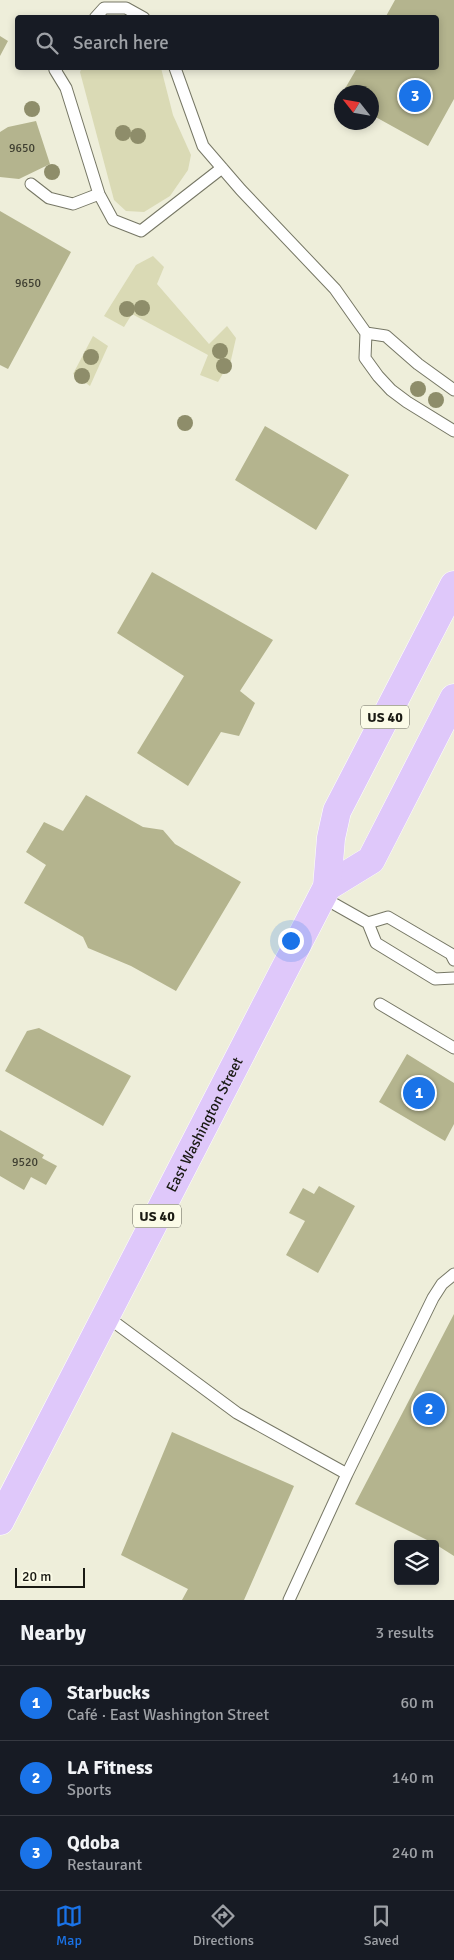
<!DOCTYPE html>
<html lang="en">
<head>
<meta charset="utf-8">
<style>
  :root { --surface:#171b24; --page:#242831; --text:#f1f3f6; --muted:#9ea1a6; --line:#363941; --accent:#1a73e8 }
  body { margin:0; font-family:Signika,sans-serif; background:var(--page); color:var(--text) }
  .controls { position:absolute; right:15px; bottom:15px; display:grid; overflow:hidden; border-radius:5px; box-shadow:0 2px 8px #0003 }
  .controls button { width:45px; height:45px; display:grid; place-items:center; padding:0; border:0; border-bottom:1px solid var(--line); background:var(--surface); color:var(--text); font:25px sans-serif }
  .compass { position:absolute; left:334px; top:85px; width:45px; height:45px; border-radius:50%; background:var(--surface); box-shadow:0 2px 8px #0003; rotate:301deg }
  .scale { position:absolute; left:15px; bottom:12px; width:70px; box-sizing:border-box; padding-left:5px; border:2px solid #1a1a13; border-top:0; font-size:14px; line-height:18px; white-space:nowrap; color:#1a1a13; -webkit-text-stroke:4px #fbfbe7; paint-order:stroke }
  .you { position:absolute; left:290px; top:940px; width:18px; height:18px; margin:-12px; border:4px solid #fff; border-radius:50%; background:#1a73e8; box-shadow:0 0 0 8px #1a73e833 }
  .badge { display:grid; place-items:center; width:32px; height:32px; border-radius:50%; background:var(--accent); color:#fff; font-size:16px; font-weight:700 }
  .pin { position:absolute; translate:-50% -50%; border:2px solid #fff; box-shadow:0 1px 5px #0006 }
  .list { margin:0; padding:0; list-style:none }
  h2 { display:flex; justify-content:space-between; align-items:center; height:65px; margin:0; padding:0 20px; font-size:21px }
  h2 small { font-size:16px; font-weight:400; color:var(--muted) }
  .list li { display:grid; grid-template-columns:32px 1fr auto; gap:15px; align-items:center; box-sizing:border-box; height:75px; padding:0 20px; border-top:1px solid var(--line) }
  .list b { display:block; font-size:19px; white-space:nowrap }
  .list p { margin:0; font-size:16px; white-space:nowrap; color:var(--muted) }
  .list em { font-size:16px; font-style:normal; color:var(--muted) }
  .icon { flex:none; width:28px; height:28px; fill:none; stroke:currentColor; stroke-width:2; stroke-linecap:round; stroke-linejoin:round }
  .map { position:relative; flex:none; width:454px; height:1600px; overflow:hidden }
  .search { position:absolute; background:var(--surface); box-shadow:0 2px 8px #0003; left:15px; right:15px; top:15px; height:55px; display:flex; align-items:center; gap:12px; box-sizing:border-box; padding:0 18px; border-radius:5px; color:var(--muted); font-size:19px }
  .sheet { height:290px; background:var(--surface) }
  nav { display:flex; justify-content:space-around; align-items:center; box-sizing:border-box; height:70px; border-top:1px solid var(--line); background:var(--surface); font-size:14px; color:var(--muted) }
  nav a { display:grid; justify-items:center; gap:2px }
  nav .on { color:var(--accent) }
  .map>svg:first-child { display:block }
  .green { fill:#dadab5 }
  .building { fill:#b4b48e }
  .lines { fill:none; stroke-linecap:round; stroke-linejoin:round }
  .lane-casing { stroke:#767765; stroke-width:13 }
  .primary-casing { stroke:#fff; stroke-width:29 }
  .lane { stroke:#fff; stroke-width:11 }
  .primary { stroke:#dfc8fa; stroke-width:28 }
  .tree { fill:#8e8d6a }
  .labels { text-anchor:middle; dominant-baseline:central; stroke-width:4; stroke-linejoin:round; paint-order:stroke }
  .number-label { font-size:12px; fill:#404032 }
  .shield { fill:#fbfbe7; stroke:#5e5e53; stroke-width:1 }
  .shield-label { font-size:14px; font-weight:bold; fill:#1a1a13 }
  .street-label { font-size:15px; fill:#1a1a13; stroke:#fbfbe7 }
</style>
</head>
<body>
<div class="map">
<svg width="454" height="1600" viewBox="0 0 454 1600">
  <rect width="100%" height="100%" fill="#eeeeda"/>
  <path class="green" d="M82,68H161L173,115L191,155L188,170L170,196L144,212L126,211L114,200L80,72Z
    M153,256L164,267L157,284L209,344L227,326L236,338L231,360L218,382L200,375L208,355L132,314L124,327L104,316L136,265Z
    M93,336L108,346L90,386L73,374Z"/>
  <path class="building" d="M395,0H454V99L428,146L372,115V92H343L357,68H436V18H385Z
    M0,36L8,41L0,56Z
    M36,121L50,164L19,179L0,177V132L8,127Z
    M0,211L71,252L8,369L0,365Z
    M265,426L349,475L316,530L235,480Z
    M152,572L273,640L240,691L255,703L239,736L221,732L188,786L137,753L184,676L117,633Z
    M86,795L143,827L163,830L175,844L241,882L176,991L131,966L88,948L83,937L24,903L46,865L26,852L44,822L63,831Z
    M39,1028L131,1076L103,1126L5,1071L27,1031Z
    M407,1054L454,1083V1124L445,1141L379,1102Z
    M0,1130L44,1155L42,1158L57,1166L46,1185L31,1177L24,1190L0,1176Z
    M319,1186L355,1206L318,1273L286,1255L305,1221L289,1213L303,1188L314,1194Z
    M454,1314V1556L435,1544L355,1504Z
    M172,1432L294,1486L244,1600H182L188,1589L121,1555Z"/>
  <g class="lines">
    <defs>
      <path id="lane" d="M95,18L104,8H126L144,18
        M57,68L55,70L66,88L99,194L113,220L141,231L222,168
        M175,68L203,146L241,190L335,289L366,333L365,358L378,376L391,390L407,402L454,431
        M31,184L49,198L73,204L99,194
        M366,333L386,336L418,364L454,390
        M322,897L368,923L376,943L435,979L454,978
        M368,923L388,917L451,954L454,960
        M380,1004L454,1048
        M106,1316L237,1413L347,1474
        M289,1600L347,1474L433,1298L442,1284L454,1274"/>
      <g id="primary">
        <path d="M327,887L371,860L454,698"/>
        <path id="s1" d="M0,1521L327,887L331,838L337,811L454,585"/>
      </g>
    </defs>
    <use href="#lane" class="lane-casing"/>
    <use href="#primary" class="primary-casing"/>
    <use href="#lane" class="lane"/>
    <use href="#primary" class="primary"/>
  </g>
  <g class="tree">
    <circle cx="32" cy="109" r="8"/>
    <circle cx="123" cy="133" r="8"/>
    <circle cx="138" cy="136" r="8"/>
    <circle cx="52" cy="172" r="8"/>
    <circle cx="142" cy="308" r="8"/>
    <circle cx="127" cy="309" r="8"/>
    <circle cx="220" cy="351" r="8"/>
    <circle cx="91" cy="357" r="8"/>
    <circle cx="224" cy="366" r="8"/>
    <circle cx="82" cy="376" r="8"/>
    <circle cx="418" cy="389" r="8"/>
    <circle cx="436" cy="400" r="8"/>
    <circle cx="185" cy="423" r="8"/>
  </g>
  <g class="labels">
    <g class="number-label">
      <text x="22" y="148">9650</text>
      <text x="28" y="283">9650</text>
      <text x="25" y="1162">9520</text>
    </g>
    <g class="shield">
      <rect x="361" y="705.5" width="48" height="23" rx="4"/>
      <rect x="133" y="1204.5" width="48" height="23" rx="4"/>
    </g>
    <g class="shield-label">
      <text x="385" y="717">US 40</text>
      <text x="157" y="1216">US 40</text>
    </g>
    <g class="street-label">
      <text stroke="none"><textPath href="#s1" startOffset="446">East Washington Street</textPath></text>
    </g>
  </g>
</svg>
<div class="controls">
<button><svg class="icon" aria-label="layers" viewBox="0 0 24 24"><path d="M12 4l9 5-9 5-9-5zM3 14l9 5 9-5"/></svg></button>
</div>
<svg class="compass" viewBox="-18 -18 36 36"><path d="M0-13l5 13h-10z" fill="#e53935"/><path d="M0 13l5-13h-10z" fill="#9ea1a6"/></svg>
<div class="scale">20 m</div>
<div class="you"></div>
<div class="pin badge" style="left:419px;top:1093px">1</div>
<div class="pin badge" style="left:429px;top:1409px">2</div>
<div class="pin badge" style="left:415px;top:96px">3</div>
<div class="search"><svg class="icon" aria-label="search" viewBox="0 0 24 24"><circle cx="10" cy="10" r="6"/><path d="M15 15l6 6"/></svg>Search here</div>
</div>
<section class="sheet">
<h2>Nearby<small>3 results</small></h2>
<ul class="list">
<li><span class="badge">1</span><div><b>Starbucks</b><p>Café · East Washington Street</p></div><em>60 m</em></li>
<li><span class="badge">2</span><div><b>LA Fitness</b><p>Sports</p></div><em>140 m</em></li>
<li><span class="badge">3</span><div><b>Qdoba</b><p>Restaurant</p></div><em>240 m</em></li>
</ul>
</section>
<nav>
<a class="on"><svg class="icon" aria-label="map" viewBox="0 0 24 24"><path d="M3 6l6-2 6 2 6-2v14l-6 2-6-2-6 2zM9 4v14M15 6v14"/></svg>Map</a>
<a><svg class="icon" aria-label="directions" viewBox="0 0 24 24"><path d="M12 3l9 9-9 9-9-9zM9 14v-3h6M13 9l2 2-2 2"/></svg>Directions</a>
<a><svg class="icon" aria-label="saved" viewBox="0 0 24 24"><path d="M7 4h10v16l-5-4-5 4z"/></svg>Saved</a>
</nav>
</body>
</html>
